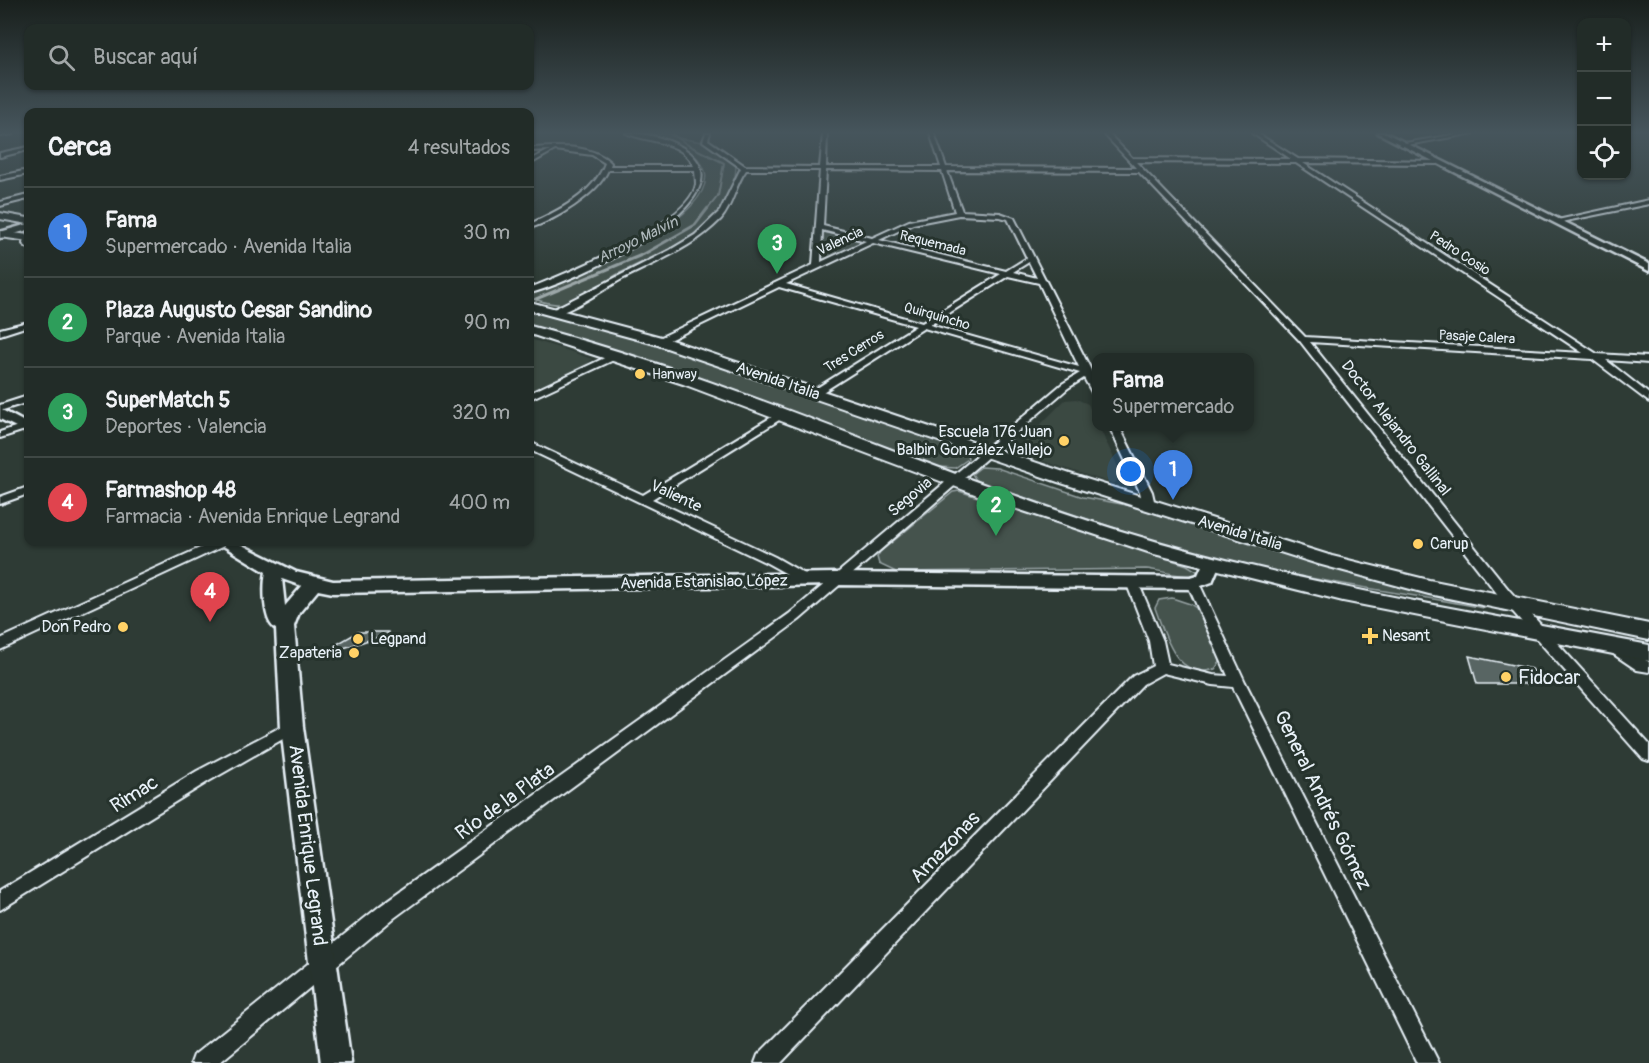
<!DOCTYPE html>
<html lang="es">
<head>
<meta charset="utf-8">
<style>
  :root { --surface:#222c28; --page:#2a3430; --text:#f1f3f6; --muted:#a2a7a8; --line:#3f4845; --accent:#ffd166 }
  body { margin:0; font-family:Pangolin,sans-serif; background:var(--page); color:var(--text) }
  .controls { position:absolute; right:18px; top:18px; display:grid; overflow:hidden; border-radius:12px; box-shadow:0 2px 4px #0004 }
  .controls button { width:54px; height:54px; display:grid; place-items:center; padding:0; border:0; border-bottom:2px solid var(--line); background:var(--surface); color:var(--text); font:30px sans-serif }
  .you { position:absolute; left:1131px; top:472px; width:21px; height:21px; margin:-15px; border:4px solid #fff; border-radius:50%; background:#1a73e8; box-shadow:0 0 0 9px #1a73e833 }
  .badge { display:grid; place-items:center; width:39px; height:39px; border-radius:50%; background:var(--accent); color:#fff; font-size:20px; font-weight:700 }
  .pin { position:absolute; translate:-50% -50px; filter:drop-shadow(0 2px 3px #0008) }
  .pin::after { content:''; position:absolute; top:32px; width:21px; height:18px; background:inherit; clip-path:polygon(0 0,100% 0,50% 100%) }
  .popup { position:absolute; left:1092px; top:353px; width:162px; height:78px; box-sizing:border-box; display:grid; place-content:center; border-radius:12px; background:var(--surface); filter:drop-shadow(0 2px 4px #0005); font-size:20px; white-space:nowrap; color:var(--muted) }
  .popup b { font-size:22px; color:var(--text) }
  .popup::after { content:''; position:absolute; left:50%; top:100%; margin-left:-12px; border:12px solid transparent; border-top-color:var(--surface) }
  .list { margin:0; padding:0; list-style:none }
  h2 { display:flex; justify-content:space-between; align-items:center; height:78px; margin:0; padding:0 24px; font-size:26px }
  h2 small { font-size:20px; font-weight:400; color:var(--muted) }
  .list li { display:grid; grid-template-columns:39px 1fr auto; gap:18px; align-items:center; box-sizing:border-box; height:90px; padding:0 24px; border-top:2px solid var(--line) }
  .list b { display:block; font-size:22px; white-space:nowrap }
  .list p { margin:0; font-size:20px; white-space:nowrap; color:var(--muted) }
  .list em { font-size:20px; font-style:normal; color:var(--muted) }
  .icon { flex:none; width:33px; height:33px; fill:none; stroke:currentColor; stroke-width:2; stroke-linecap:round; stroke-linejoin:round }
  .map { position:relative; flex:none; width:1649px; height:1063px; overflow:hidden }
  .search { position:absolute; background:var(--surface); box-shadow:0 2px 4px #0004; left:24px; top:24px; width:510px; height:66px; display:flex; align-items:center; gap:15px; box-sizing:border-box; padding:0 21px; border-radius:12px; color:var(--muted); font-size:22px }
  .panel { position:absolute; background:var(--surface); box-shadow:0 2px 4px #0004; left:24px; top:108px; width:510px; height:438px; border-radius:12px }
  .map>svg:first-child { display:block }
  .built { fill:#3b4843 }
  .green { fill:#45524e; stroke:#96a2a3; stroke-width:1.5 }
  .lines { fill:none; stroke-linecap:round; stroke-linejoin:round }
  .stream-far1 { stroke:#9da8a9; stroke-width:2 }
  .stream { stroke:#9da8a9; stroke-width:3 }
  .building { fill:#596563; stroke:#e8f1f8; stroke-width:1.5 }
  .street-casing { stroke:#e8f1f8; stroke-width:4 }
  .secondary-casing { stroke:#e8f1f8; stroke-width:5 }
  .primary-casing { stroke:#e8f1f8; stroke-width:4 }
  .street { fill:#26332d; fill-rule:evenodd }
  .secondary { fill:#26332d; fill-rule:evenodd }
  .primary { fill:#26332d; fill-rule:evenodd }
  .poi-dot { fill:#ffd166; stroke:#26332d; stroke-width:2 }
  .labels { text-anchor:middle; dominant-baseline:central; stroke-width:6; stroke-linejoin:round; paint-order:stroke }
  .far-street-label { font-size:14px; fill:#e8f1f8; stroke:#26332d }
  .far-poi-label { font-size:14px; fill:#e8f1f8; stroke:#26332d; text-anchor:start }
  .far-water-label { font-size:15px; font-style:italic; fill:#b0babd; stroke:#26332d }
  .street-label { font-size:16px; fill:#e8f1f8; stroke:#26332d }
  .poi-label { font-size:16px; fill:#e8f1f8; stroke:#26332d; text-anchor:end }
  .near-poi-label { font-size:20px; fill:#e8f1f8; stroke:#26332d; text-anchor:start }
  .near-street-label { font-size:20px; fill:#e8f1f8; stroke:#26332d }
</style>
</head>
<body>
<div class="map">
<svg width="1649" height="1063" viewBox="0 0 1649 1063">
  <rect width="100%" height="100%" fill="#2e3b35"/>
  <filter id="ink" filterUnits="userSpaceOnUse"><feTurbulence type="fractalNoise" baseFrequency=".0167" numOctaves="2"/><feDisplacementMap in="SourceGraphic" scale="12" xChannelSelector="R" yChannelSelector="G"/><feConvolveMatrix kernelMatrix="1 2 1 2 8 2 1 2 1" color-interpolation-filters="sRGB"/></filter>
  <g filter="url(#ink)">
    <path class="built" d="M530,339L569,351L592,359L585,366L531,391Z
      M1076,399L1088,404L1096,421V426L1099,427L1122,475L1114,484L1021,454L1016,449L1065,400Z"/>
    <path class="green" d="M636,133H666L678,138L703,142L736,165C735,228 664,250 618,274C602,283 583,301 566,304C554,306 541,301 530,298V294C566,278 717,222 705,171C698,147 657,137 636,133Z
      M823,232L860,240L863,242L826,259H821Z
      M530,310C677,347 819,400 962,450L967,453L968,459L955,468L939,467L606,349L530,327Z
      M981,467L997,468L1083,497L1127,505L1348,572L1481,604L1484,608C1407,593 1328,584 1252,566C1160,545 1071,514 983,483L976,480L972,474Z
      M959,491L1187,565L1197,571L1196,575C1188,579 1159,570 1146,569L896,572L879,564L877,557L880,552L953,492Z
      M1172,598L1190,604L1196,608L1219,656L1220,662L1215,669C1176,682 1165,634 1155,608L1159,600Z"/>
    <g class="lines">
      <path class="stream-far1" d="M671,133L688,145L724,163L718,196L707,210"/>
      <path class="stream" d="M536,299L644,254L695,225L708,208"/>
    </g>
    <path class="building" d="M358,632H388V634L334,651L332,647Z
      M1469,656L1532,669L1544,684H1477Z"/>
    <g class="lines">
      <defs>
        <path id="street" d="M13,133V134L0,136V134Z
          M626,133C647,133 673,139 690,153C749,205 565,285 530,293V288C565,274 690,224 696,184C696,179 695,174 695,170H608C598,194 554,221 530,228V224C558,211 594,194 605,163L592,155L555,150L530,164V160L550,150L530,151V148C555,147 591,143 611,163L610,166H694C681,140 648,143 626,133Z
          M706,133H710L708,140L745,166L820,167L823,133H827L826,167H941L930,133H934L946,167L1136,168L1103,133H1108L1132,158L1291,159L1252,133H1257L1298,159L1440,161L1438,164L1303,163L1597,354L1649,357V363L1606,360L1649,394V402L1592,359L1310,342L1509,590L1649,744V761L1643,759L1499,596L1300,341L1139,172L947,171L962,211L1000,213L1014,218L1092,372L1096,383V395L1093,394L1084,378L1068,388L799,620L394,918L219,1063H191L194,1055L380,906L789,614L1062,384L1080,373L924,328L818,395H812V391L916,326L779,287L663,343H657V339L813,265L820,170H746C735,185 733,205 721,219C711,229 700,238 688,245C667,258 644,268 622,279C607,287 567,315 552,314V310L670,250L695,235L720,211L741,168L703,141ZM1136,162L1296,163L1583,353L1305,337ZM826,170L942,171L955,212L909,221L872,238L823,226ZM959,215L1000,217L1008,219L1027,258L1006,271L879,240L913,224ZM822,230L866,241L821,262ZM873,243L1001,274L922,323L786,284ZM1029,262L1037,278L1013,272ZM1008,276L1039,283L1079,367L930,325Z
          M1464,133H1474L1402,146L1399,144Z
          M28,147V150L0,157V153Z
          M28,170V174L0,180V176Z
          M28,195V199L0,206V202Z
          M1649,200V204L1556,223L1553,221Z
          M27,236H28V248L23,244L24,238Z
          M28,322V326L0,335V329Z
          M615,353L618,354V358L530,399V393Z
          M28,396V402L0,411V405Z
          M780,412L785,415L784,417L652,499L775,557L810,577L811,580L810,583L805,584L767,563L530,450V443L534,444L643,495Z
          M24,424L28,426V429L0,438V432Z
          M1109,426H1119L1152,492L1155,505L1153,507L1149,508L1143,505L1140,492Z
          M28,487V494L0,504V497Z
          M213,542H228L226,545L0,650V639Z
          M1132,578L1138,582L1163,641L1168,664L1213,675L1228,676L1187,583L1193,579L1199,583L1245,682L1439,1063H1417L1233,687L1213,685L1163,673L1143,684L781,1063H755L758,1055L1133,676L1153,666L1149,641L1126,582Z
          M1614,643L1649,662V672L1637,670L1609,651L1607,648L1609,645Z
          M292,721L297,723L300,727L297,731L209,781L0,910V891L197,771Z"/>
        <path id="secondary" d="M1378,133H1386L1649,264V271Z
          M28,224V230L0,238V232Z
          M0,409L28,424V433L0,419Z
          M217,542H236L296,572L333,581L837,573L1191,577L1198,575L1205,559H1217L1220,563L1212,582L1193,589L837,585L333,593L318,590L299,613L294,626L303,727L351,1063H321L281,727L276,629C263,622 263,585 266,572ZM282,579L302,586L285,606Z"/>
        <path id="primary" d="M0,213L28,218V224L0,219Z
          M0,231L28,235V241L0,237Z
          M530,302L665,338L1070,474L1332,556L1429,580L1649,624V640L1429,594L1318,564L1058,482L655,344L530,310Z
          M530,326C720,375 902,460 1089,521C1271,580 1461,609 1649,645V661L1343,601L1154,554L996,502L683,384L530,334Z"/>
      </defs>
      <use href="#street" class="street-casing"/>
      <use href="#secondary" class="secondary-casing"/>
      <use href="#primary" class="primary-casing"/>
      <use href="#street" class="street"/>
      <use href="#secondary" class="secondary"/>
      <use href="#primary" class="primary"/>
    </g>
  </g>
  <linearGradient id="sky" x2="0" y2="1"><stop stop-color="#19201d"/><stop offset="0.47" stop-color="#46555c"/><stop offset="1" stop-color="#46555c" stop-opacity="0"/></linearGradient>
  <rect width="1649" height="282" fill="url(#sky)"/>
  <g class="poi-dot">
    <circle cx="640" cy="374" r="6"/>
    <circle cx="1064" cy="441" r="6"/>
    <circle cx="1418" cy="544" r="6"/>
    <circle cx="123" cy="627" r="6"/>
    <path d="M1367 627h6v6h6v6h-6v6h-6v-6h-6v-6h6z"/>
    <circle cx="358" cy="639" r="6"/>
    <circle cx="354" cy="653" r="6"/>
    <circle cx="1506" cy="677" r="6"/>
  </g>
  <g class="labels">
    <g class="far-street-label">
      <text transform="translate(840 241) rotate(-25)">Valencia</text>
      <text transform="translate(933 243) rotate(14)">Requemada</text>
      <text transform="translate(1460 253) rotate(33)">Pedro Cosio</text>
      <text transform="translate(937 316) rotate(16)">Quirquincho</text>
      <text transform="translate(1477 337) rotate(3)">Pasaje Calera</text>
      <text transform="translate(854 351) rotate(-32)">Tres Cerros</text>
    </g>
    <g class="far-poi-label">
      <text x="652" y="374">Hanway</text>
    </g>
    <g class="far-water-label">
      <text transform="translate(638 240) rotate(-26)">Arroyo Malvín</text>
    </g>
    <g class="street-label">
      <text transform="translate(778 381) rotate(19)">Avenida Italia</text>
      <text transform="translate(1396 428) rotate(52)">Doctor Alejandro Gallinal</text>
      <text transform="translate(676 496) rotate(25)">Valiente</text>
      <text transform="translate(910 497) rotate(-40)">Segovia</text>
      <text transform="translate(1240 533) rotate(17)">Avenida Italia</text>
      <text transform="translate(704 582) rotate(-1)">Avenida Estanislao López</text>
    </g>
    <g class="poi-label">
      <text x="1052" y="432">Escuela 176 Juan<tspan x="1052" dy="18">Balbin González Vallejo</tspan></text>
      <text x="1430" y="544" text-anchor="start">Carup</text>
      <text x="111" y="627">Don Pedro</text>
      <text x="1382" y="636" text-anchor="start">Nesant</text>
      <text x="370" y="639" text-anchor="start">Legpand</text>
      <text x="342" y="653">Zapateria</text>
    </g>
    <g class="near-poi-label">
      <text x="1518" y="677">Fidocar</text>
    </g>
    <g class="near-street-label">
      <text transform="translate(134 794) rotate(-32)">Rimac</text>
      <text transform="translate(1323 800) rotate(64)">General Andrés Gómez</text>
      <text transform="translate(505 801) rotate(-36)">Río de la Plata</text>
      <text transform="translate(308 845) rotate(83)">Avenida Enrique Legrand</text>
      <text transform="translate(945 847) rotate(-46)">Amazonas</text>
    </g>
  </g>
</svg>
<div class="controls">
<button>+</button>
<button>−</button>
<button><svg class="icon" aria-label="locate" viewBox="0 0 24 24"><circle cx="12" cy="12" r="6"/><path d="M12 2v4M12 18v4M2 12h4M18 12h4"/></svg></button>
</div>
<div class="you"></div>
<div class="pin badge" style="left:1173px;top:500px;background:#3f7fe0">1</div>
<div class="popup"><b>Fama</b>Supermercado</div>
<div class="pin badge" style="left:996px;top:536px;background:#2e9e5b">2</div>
<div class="pin badge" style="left:777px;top:274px;background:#2e9e5b">3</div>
<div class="pin badge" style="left:210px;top:622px;background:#e0444e">4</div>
<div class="search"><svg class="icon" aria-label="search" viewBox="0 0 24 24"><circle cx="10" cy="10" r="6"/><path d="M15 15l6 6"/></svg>Buscar aquí</div>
<section class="panel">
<h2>Cerca<small>4 resultados</small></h2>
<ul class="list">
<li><span class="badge" style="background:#3f7fe0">1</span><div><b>Fama</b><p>Supermercado · Avenida Italia</p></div><em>30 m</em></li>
<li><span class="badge" style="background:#2e9e5b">2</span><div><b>Plaza Augusto Cesar Sandino</b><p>Parque · Avenida Italia</p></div><em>90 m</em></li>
<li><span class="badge" style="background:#2e9e5b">3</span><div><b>SuperMatch 5</b><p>Deportes · Valencia</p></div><em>320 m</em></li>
<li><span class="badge" style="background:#e0444e">4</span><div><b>Farmashop 48</b><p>Farmacia · Avenida Enrique Legrand</p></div><em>400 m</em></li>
</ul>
</section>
</div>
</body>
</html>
